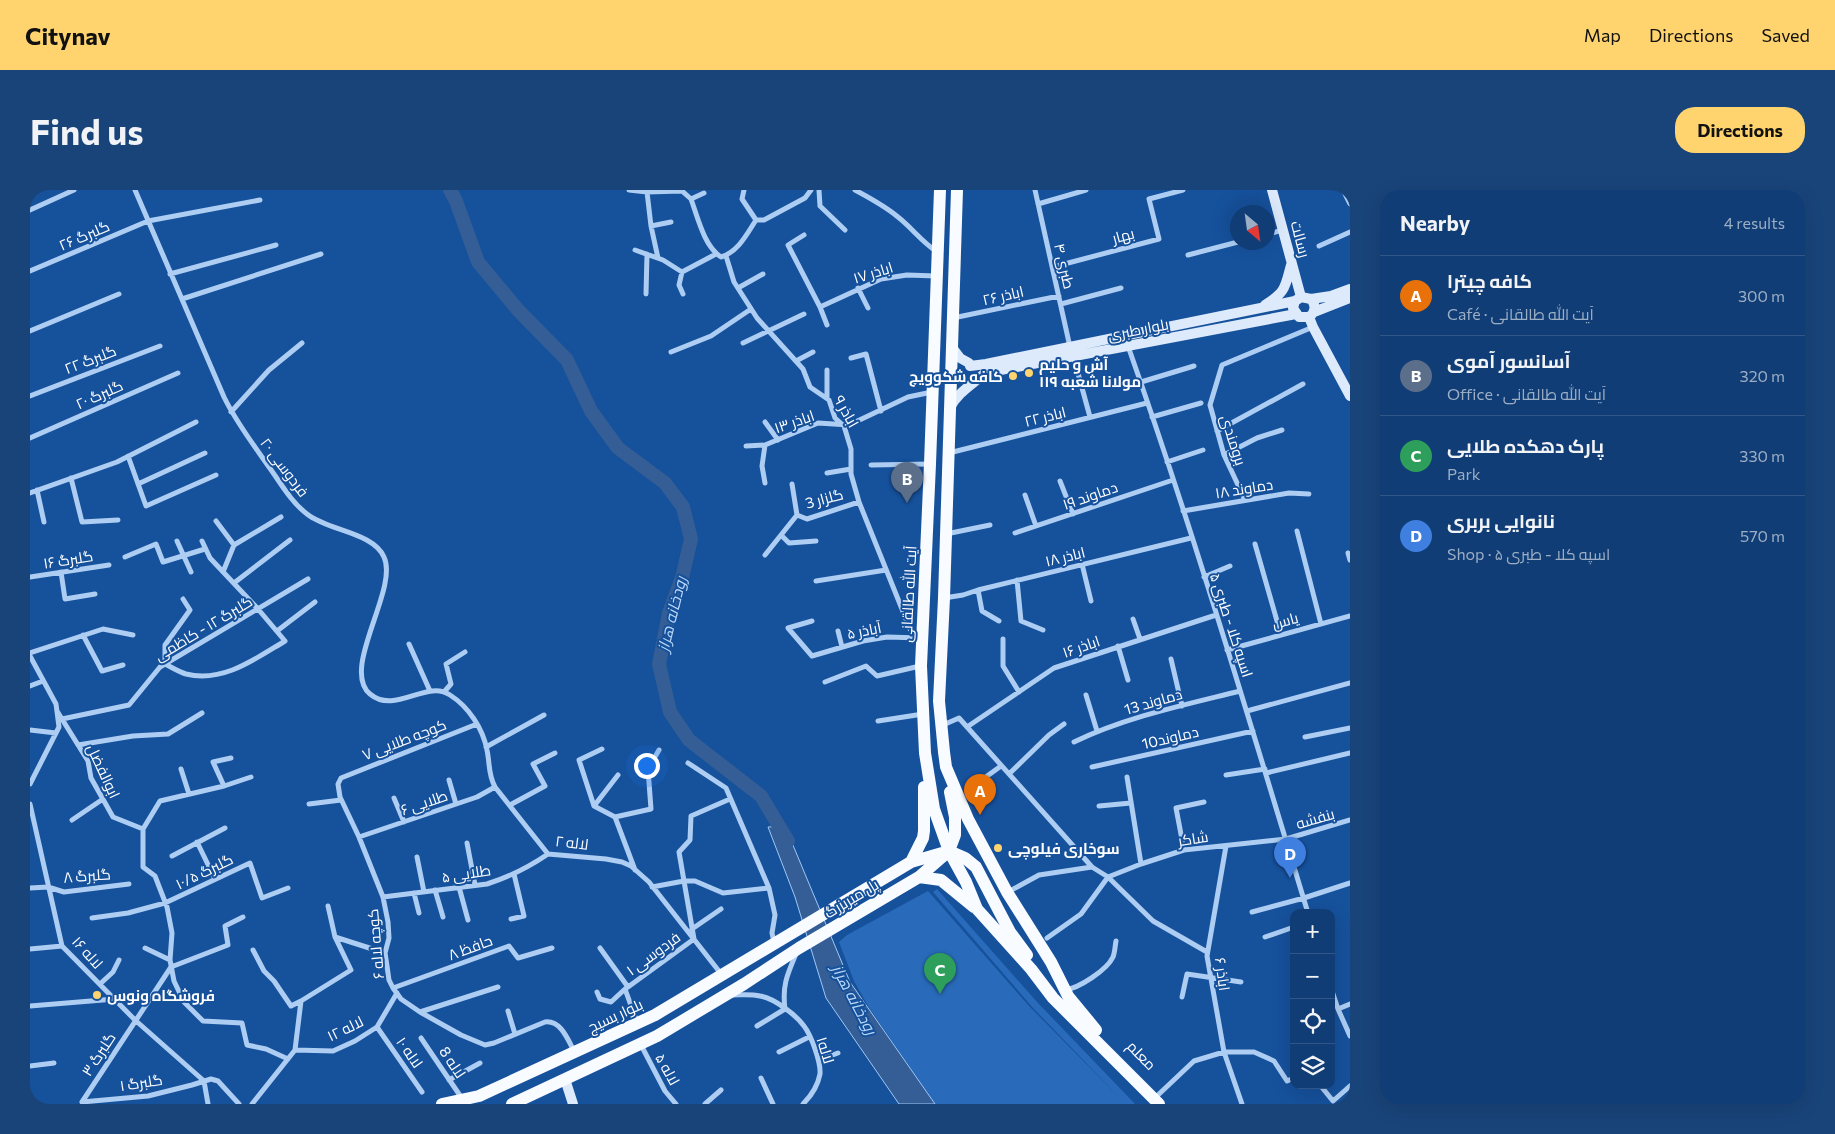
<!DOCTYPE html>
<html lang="en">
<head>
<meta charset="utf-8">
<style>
  :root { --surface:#103d75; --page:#19447a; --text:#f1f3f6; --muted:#9caec5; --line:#305687; --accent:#ffd46e }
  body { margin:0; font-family:Commissioner,Cairo,sans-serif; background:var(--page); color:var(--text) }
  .controls { position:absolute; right:15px; bottom:15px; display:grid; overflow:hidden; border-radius:10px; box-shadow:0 5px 20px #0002 }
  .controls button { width:45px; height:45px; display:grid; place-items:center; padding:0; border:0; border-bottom:1px solid var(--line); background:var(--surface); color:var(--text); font:25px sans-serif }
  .compass { position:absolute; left:1200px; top:15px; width:45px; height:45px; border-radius:50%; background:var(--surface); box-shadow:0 5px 20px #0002; rotate:151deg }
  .you { position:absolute; left:616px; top:575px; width:18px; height:18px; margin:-12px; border:4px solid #fff; border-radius:50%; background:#1a73e8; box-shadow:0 0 0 8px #1a73e833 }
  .badge { display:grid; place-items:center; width:32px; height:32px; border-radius:50%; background:var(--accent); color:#fff; font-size:16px; font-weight:700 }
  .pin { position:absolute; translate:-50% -41px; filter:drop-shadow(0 1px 2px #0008) }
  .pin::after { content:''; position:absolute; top:26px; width:18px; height:15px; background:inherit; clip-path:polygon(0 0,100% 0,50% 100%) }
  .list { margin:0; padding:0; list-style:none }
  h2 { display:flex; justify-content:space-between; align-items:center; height:65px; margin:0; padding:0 20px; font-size:21px }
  h2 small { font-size:16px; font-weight:400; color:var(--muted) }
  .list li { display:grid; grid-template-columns:32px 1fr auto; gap:15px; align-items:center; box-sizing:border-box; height:80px; padding:0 20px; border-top:1px solid var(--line) }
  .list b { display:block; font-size:19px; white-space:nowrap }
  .list p { margin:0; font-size:16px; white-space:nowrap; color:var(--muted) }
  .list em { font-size:16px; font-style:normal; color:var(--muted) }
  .icon { flex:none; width:28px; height:28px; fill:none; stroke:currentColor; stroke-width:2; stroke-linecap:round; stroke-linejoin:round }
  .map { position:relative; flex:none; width:1320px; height:914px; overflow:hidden; border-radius:20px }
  header { display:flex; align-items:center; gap:30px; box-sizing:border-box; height:70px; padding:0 25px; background:var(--accent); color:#111 }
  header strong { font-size:24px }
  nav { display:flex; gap:28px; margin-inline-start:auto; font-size:18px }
  .intro { display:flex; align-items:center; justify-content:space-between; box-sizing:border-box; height:120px; padding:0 30px }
  h1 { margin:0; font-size:35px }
  .button { padding:12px 22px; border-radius:20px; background:var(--accent); color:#111; font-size:18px; font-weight:700 }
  main { display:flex; gap:30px; padding:0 30px }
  aside { flex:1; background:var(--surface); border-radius:20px; box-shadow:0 5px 20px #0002 }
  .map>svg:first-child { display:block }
  .green { fill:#296bba }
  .water { fill:#345e95; stroke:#9fc8f5 }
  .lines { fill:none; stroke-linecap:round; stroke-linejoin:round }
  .river { stroke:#345e95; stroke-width:14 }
  .street { stroke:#adcdf3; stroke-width:5 }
  .secondary { stroke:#dceafc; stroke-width:10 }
  .primary { stroke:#f8fbff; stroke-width:12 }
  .poi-dot { fill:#ffd46e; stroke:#16519c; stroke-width:2 }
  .labels { text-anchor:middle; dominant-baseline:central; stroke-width:4; stroke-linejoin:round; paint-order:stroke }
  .street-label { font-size:15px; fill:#fff; stroke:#16519c }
  .poi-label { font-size:15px; font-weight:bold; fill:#fff; stroke:#16519c; text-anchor:start }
  .water-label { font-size:16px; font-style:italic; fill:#b9d7f9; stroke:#16519c }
</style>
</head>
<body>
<header>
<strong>Citynav</strong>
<nav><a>Map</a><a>Directions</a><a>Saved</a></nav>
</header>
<div class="intro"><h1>Find us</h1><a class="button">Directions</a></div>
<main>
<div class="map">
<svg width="1320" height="914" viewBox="0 0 1320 914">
  <rect width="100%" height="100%" fill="#16519c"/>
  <path class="green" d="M907,699L1008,813L1105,914H905L838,816L824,791L809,752L817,745L898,701L999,816L1092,910L1003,818L903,702Z"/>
  <path class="water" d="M755,636L820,792L905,914H869L796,808L765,707L738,637Z"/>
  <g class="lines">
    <path class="river" d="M420,0L426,11L448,72L488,120L537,170L561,221L588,258L635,293L653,317L661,349L652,388L639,423L629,474L640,522L659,550L731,606L758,651"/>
    <path class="street" d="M105,0L194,207C206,232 223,254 239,277C250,292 261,312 277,324C298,341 343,342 354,367C369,399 310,479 340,504C365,525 397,489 420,505C439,517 453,539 457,560C460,574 458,584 465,597L518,664
      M599,0L617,2L652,1L661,9L674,3
      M714,0L712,9L726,30H734L775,8L781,0
      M789,0L790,16L815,40
      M825,0C840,8 855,16 868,27C882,38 891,51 906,61
      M1005,0L1040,157
      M1313,0L1320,14
      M617,2L621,36L628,68
      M661,9C668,28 674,56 691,67C708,62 717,44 726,30
      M1008,14L1056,0
      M0,20L44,0
      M621,36L641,32
      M1238,44L1253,40
      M774,45L758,55L790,117L797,135
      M1289,56L1320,42
      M605,60L633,70L652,82L686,64
      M1158,65L1208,52
      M696,66L704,92L727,128L773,179L780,197L799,210L805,228L814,236L821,259V284L829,312L880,439L892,448
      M1023,77L1129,49L1119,9L1153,0
      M0,81L118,31L230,10
      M652,82L649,95L653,104
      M140,84L246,55
      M708,98L733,84
      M828,98L838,118
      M616,104L617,64
      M152,109L291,64
      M1031,114L1091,98
      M790,117L851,89L877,85L906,86
      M923,128L1029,106
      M0,141L89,104
      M713,153L774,124
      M1098,156C1164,343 1220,533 1278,723
      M641,162L681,146L721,119
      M1043,165L1060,227
      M821,168L836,164L851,221
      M766,171L783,162
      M797,180V208
      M1111,192L1164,176
      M0,206L130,156
      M201,222L239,180L272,153
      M1122,227L1171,213
      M735,232L748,250
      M1187,241L1273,194
      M0,248L148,183
      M735,255L732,276L735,293
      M716,256L735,255L788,233L819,235L878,207L902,202
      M919,263L1117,213
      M1194,265L1227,248L1252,240
      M98,266L116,316L186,285
      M1137,272L1173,260
      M841,275L900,274
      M797,283L821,279
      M41,288L52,332L88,330
      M1030,291L1043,324
      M108,294L175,263
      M762,294L767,325L777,329L829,312
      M7,300L14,332
      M0,303L87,272L166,232
      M995,305L1006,336
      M1215,310L1194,265L1180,215L1192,175L1283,137
      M1153,321L1259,303L1279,304
      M186,331L204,355
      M1267,341L1291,434
      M985,343L1143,290
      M916,344L960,335
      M751,345L759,353L786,351
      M147,351L161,382
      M1225,354L1251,445
      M1318,363L1320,370
      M735,365L767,325
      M95,367L126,354L133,372L175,359
      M1052,374L1061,411
      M31,382L35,409L65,404
      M193,382L204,355L251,327
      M0,387L79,375
      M1174,387L1200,376
      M987,390L991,431L1013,440
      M786,391L856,380
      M204,393L260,350
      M948,400L952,421L969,431
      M914,408L933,405L948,400L1161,348
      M153,409L160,420L135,455V474C141,477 149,482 156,484C193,493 225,469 255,451L228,419L180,368L172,351
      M1103,429L1110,449
      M782,431L758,438L782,466L833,451L857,447L891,448
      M247,441L285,412
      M808,441L812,457
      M53,445L72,481L93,475
      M973,449V476L989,502
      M379,454L400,501
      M1088,456L1098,490
      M1197,460L1320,426
      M0,463L73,439L103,445
      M0,466L26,514L29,537L0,594
      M1141,469L1152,516
      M795,492L836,476L847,486L890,476
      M0,496L13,491
      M414,502L421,494L416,474L435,462
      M1056,505L1067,541
      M27,521L58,571L61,588L83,627L113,639V677L125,686L137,717L142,743L140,770L144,791L154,812L173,831L212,833L217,855L236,859L258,869
      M1217,521L1320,493
      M32,529L99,515L130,477L278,389
      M848,531L893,524
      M447,534L311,588L308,594L310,607L329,647L353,707L358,732L359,748L355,763L357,776L359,790L363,798L371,809L390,822L431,845L455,855L464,853L515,832C531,830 538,850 544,861
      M913,535L929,528L1062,677
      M937,537L1024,478L1186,425
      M0,540L26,543
      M1275,547L1320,538
      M1044,552C1096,527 1154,515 1210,501
      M48,555L103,546L138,544L172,523
      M456,557L514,525
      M572,559L549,570L564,616L585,627
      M658,573L696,598L739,698L745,725L742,743L744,752
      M1062,577L1223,541
      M151,579L159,604
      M1236,583L1320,563
      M979,584L1019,545L1034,534
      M1196,585L1235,579
      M1097,587L1111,674
      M953,589L971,576
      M419,590L426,614
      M194,596L221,587
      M364,608L374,632
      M700,609L661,626L660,650L649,662L654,691H665L693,703L739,698
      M0,614L32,756L105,830L174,891L178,914
      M279,614L311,610
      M480,615L515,596L503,574L525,563
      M564,616L588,585
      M1069,616L1101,613
      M42,630L73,609
      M113,639L130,611L194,596L183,572L201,568
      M329,647L447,607L465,597
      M167,652L185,689
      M437,653L445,695
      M1196,656L1177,766L1194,862L1212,914
      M1154,660L1146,618L1174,612
      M518,664L576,669L592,672L601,676L619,692L692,785
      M142,666L195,638
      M387,667L394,702
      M605,680L585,627L621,619L618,579L629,560
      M1078,687L1111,674L1154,660L1256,649L1320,630
      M429,697L438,730
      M0,698L18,697L34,702L99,694
      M405,700L413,727
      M978,702L1009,685L1062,677L1078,687L1123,731L1177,762
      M384,703L389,723
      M353,707L457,694C479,687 499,677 518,664
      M1222,722L1274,708L1320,693
      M62,728L98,723L135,713L220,673L232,708L258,698
      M481,729L494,726L484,684
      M662,739L691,719
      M305,747L355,763
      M1235,747L1264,737
      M1017,748L1051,724L1078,687
      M115,758L140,770
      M570,758L598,797
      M0,759L32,756
      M223,760L234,781L244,791L261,816L271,811
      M141,777L198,755L195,736L213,727
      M70,794L83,782L89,770
      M598,797L664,749L654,691L622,697
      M598,797L595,799L607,832
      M363,798L479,756L488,768L522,758
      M1301,798L1308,819L1320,846
      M1035,800C1049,798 1077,780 1083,767C1085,762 1085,756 1086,751
      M567,802L570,809L581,812L595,799
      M703,805C712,805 721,804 730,806C744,808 766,825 774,836C781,845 791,872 790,884C788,895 781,906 773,914
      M1152,807L1157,784L1211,792
      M0,816L85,809
      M755,819C752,796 757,785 766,764
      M1308,819L1320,814
      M478,821L485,844
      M390,822L468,797
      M727,836L755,819
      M347,837L392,902
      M391,848L433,910
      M611,855L635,901L646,914
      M265,860L271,811L321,780L305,747L298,716
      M749,862L779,847
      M789,870L808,863
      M0,876L24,873
      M731,888L743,914
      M419,890L450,873
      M1290,895L1303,911L1320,896
      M1128,905L1164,871L1194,862H1224L1244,871L1257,891L1264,888
      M52,912L118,906L162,895L181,889L188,891L209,914
      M52,912L141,777
      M222,914L265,860L303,861L325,851L347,837L367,803
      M675,914L691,900"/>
    <path class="secondary" d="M1242,0L1271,107
      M1281,109L1301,106L1320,99
      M1235,115C1256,102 1255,97 1261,75
      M1284,122L1320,108
      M1279,127L1283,137L1320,206
      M921,156L930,168L939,173L940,176L956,174L1265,111L1271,107L1281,109C1286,115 1286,122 1279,127H1269L1263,118L1265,111
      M920,218C927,203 943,194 955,183L1266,124
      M535,889L543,914"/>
    <path class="primary" d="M910,0L900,274L891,476L895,563L904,619L919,661L936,692L947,719L1001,779L1023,808L1129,914
      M927,0L914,408L909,511L914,562L916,577L938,629L977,702L1021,772L1038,806L1066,840
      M881,672L893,648L894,641V597
      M889,687L911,690L944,717
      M412,914L449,906L625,825L881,672L919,661L935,668L946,677L980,742L997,765
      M482,914L627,846L714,794L769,758L889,687L919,661L925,645V627L920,602"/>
  </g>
  <g class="poi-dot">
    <circle cx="999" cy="183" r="5"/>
    <circle cx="983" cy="186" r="5"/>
    <circle cx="968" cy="658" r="5"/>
    <circle cx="67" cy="805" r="5"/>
  </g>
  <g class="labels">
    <g class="street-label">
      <text transform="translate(54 45) rotate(-23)">گلبرگ ۲۶</text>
      <text transform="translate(1093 45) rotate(-15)">بهار</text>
      <text transform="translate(1271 49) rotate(75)">رسالت</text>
      <text transform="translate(1035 76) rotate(77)">طبری ۴</text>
      <text transform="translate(843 82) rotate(-17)">اباذر ۱۷</text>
      <text transform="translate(973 105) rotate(-13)">اباذر ۲۶</text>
      <text transform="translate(1108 139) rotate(-11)">بلوار طبری</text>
      <text transform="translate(60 169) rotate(-21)">گلبرگ ۲۲</text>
      <text transform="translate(69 204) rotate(-24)">گلبرگ ۲۰</text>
      <text transform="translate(817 221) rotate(61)">اباذر ۹</text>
      <text transform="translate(1015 226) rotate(-14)">اباذر ۲۲</text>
      <text transform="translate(764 231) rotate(-19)">اباذر ۱۳</text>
      <text transform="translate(1204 250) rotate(72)">برومندی</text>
      <text transform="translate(255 277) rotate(53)">فردوسی ۲۰</text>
      <text transform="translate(1214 298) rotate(-9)">دماوند ۱۸</text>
      <text transform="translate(1060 305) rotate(-19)">دماوند ۱۹</text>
      <text transform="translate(794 308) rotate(-15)">گلزار 3</text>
      <text transform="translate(1035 366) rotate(-14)">اباذر ۱۸</text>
      <text transform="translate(38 369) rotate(-9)">گلبرگ ۱۶</text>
      <text transform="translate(878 404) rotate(-87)">آیت الله طالقانی</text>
      <text transform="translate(1255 430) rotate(-15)">یاس</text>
      <text transform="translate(1202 435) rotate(72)">اسپه کلا - طبری ۵</text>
      <text transform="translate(173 438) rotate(-31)">گلبرگ ۱۲ - کاظمی</text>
      <text transform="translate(834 440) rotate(-11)">آباذر ۵</text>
      <text transform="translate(1051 456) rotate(-19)">اباذر ۱۶</text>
      <text transform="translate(1123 511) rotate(-16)">دماوند 13</text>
      <text transform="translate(1140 547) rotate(-13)">دماوند10</text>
      <text transform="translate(374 549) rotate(-21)">کوچه طلایی ۷</text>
      <text transform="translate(74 581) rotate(65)">ابوالفضل</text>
      <text transform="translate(394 612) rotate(-19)">طلایی ۶</text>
      <text transform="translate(1285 628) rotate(-16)">بنفشه</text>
      <text transform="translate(1163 648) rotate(-9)">شاکر</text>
      <text transform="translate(542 652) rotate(7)">لاله ۲</text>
      <text transform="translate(174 681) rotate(-26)">گلبرگ ۱۰/۵</text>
      <text transform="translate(436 683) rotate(-9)">طلایی ۵</text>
      <text transform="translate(57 685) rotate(-4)">گلبرگ ۸</text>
      <text transform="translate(821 708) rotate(-31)">پل میربزرگ</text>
      <text transform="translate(345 754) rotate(-95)">کوچه لاله ۶</text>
      <text transform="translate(440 757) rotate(-20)">حافظ ۸</text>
      <text transform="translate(58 762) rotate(48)">لاله ۱۶</text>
      <text transform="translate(623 763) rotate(-36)">فردوسی ۱</text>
      <text transform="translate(1193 784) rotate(82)">اباذر ۶</text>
      <text transform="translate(585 825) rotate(-25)">بلوار بسیج</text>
      <text transform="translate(315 838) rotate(-26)">لاله ۱۲</text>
      <text transform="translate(796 860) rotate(73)">لاله۱</text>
      <text transform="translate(380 862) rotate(55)">لاله ۱۰</text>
      <text transform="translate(68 864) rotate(-57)">گلبرگ ۳</text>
      <text transform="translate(1112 865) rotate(46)">معلم</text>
      <text transform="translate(423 872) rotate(56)">لاله 8</text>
      <text transform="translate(638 879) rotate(61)">لاله ۵</text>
      <text transform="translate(111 892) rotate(-9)">گلبرگ ۱</text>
    </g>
    <g class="poi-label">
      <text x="1009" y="174">آش و حلیم<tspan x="1009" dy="17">مولانا شعبه ۱۱۹</tspan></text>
      <text x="973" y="186" text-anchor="end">کافه شکوویچ</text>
      <text x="978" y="658">سوخاری فیلوچی</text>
      <text x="77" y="805">فروشگاه ونوس</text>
    </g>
    <g class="water-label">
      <text transform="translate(641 424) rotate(-76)">رودخانه هراز</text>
      <text transform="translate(825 809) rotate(62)">رودخانه هراز</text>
    </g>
  </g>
</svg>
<div class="controls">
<button>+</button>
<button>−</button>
<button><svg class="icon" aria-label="locate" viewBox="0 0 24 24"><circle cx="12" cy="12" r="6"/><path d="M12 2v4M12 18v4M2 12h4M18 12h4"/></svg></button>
<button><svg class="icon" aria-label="layers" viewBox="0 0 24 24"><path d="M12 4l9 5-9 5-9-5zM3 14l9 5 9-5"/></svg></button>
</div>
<svg class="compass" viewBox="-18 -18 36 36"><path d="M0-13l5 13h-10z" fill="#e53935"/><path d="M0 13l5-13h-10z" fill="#9caec5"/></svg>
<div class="you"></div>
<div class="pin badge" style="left:950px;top:625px;background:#e8710a">A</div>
<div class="pin badge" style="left:877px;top:313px;background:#5c6f8a">B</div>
<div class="pin badge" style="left:910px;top:804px;background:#2e9e5b">C</div>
<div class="pin badge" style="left:1260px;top:688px;background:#3f7fe0">D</div>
</div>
<aside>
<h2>Nearby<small>4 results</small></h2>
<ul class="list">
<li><span class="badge" style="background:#e8710a">A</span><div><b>کافه چیترا</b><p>Café · آیت الله طالقانی</p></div><em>300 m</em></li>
<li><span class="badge" style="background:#5c6f8a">B</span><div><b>آسانسور آموی</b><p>Office · آیت الله طالقانی</p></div><em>320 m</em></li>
<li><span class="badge" style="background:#2e9e5b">C</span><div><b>پارک دهکده طلایی</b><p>Park</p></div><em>330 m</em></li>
<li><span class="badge" style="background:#3f7fe0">D</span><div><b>نانوایی بربری</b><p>Shop · اسپه کلا - طبری ۵</p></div><em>570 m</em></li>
</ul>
</aside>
</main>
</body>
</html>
